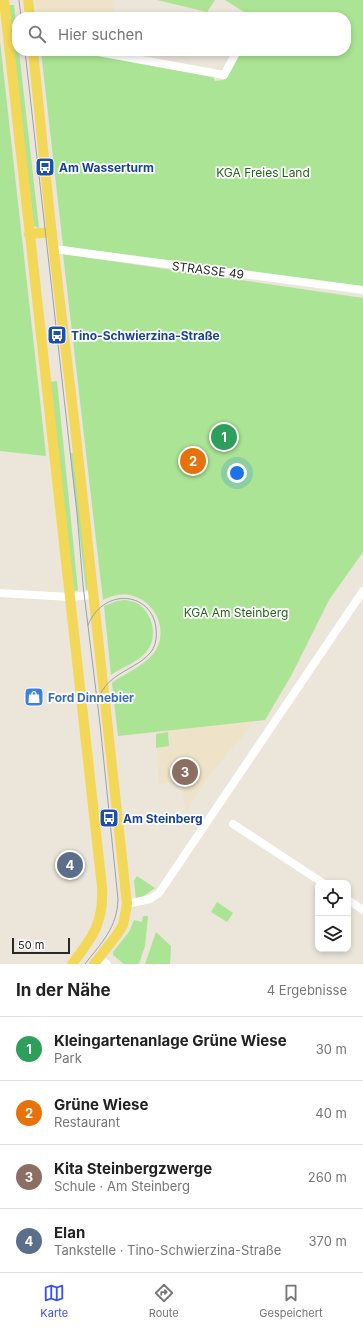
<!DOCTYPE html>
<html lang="de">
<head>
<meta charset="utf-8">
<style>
  :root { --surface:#fff; --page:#f2f2f2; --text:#222; --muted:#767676; --line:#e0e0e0; --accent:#3550fd }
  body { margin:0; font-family:Inter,sans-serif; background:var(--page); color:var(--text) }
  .controls { position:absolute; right:12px; bottom:12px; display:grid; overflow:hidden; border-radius:8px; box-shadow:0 2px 6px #0003 }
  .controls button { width:36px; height:36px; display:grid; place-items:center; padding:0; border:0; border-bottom:1px solid var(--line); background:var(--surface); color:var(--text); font:20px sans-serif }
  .scale { position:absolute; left:12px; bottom:10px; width:58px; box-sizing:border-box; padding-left:4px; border:2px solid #282828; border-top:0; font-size:11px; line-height:14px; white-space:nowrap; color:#282828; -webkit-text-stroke:3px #fff; paint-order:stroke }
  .you { position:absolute; left:237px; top:473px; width:14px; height:14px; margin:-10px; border:3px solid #fff; border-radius:50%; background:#1a73e8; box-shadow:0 0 0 6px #1a73e833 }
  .badge { display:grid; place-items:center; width:26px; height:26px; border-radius:50%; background:var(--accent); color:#fff; font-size:13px; font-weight:700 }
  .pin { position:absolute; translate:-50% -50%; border:2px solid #fff; box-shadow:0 1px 4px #0006 }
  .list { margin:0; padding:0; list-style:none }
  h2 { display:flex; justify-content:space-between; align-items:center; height:52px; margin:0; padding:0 16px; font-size:17px }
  h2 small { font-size:13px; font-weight:400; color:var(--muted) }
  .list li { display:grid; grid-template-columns:26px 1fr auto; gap:12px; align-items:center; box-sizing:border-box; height:64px; padding:0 16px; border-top:1px solid var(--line) }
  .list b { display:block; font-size:15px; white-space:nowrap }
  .list p { margin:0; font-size:13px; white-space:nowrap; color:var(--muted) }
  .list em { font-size:13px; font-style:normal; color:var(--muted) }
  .icon { flex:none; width:22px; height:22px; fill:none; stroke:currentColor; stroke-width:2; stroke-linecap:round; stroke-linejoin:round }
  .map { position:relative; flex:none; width:363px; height:964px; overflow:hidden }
  .search { position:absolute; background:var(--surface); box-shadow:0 2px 6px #0003; left:12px; right:12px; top:12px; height:44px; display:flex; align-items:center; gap:10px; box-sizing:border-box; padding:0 14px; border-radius:16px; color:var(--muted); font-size:15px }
  .sheet { height:308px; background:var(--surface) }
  nav { display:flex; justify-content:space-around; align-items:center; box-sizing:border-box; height:56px; border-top:1px solid var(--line); background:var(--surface); font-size:11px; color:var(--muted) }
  nav a { display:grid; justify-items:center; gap:2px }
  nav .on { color:var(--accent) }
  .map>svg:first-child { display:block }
  .education { fill:#eee3c8 }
  .green { fill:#abe494 }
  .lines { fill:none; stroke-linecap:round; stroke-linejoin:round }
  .minor { stroke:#fff; stroke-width:8 }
  .major { stroke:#f3d757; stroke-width:10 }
  .tram { stroke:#9c9fb4; stroke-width:1 }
  .labels { text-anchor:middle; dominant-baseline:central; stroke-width:3.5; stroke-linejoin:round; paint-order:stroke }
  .transit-label { font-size:12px; font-weight:bold; fill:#164399; stroke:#fff; text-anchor:start }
  .park-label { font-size:12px; fill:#246618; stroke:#fff }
  .street-label { font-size:12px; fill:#282828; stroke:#fff }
  .shop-label { font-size:12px; font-weight:bold; fill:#366cbe; stroke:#fff; text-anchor:start }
</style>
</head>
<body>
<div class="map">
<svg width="363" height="964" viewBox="0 0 363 964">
  <rect width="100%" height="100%" fill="#ebe5da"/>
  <path class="education" d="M35,0H115L112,17H37Z
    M255,721L206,779L192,801L186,814L182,781L159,784L156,732Z"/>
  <path class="green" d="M157,0H215L207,12Z
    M225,0H363V287L128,256L63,246L41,51H79L213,76L215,81L223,80L227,77L240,51H346V17H252Z
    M8,5H14L17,30V51H19L39,228L34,226Z
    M0,41L43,427L46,456L0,451Z
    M63,254L363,298V552L329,600L291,676L265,720L118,736L112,683C126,672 146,666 156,650C168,629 155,602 133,596C123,592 112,596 103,600Z
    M57,381L78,590L74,591L50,382Z
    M70,453H73L89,589L86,590Z
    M125,600C128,601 132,601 135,602C152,610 159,636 147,651C139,662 122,667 111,675L104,606L117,601Z
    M168,732L169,746L156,748V734Z
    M137,876L155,888L142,897L136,899L134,881Z
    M217,902L233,913L227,922L211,912Z
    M143,916H148L145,946L139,964H124L113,955V952L129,932L134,920L142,922Z
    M156,932L171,946L170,964H145Z"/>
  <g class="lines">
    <path class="minor" d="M93,51L224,75L237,51
      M54,249L363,290
      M0,593L69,597L93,595
      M233,824L323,883
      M348,900L363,910
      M127,904L150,899L159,893L363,591
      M99,958L107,964"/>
    <path class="major" d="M4,0L102,887C104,922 93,937 72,964
      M28,0L30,17
      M33,51L51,227L76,436L127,904L123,925L116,936L94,964
      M29,234L52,232"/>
    <path class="tram" d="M19,0L21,17
      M25,51L77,513L83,585L100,724L118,899C117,928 102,942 85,964
      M88,625C105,583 161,593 156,639C153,669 106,667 98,701"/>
  </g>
  <defs>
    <symbol id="bus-square" viewBox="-11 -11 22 22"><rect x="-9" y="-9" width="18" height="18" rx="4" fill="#1a4fb4" stroke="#fff"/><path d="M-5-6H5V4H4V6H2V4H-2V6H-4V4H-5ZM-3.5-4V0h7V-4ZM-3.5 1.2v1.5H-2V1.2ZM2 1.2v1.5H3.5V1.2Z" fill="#fff"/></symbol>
    <symbol id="shop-square" viewBox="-11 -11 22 22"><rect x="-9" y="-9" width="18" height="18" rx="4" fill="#3f7fe0" stroke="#fff"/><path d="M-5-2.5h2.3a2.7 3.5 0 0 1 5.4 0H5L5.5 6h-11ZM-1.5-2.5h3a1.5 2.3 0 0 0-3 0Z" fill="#fff"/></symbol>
  </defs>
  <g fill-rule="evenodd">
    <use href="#bus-square" x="34" y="156" width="22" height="22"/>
    <use href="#bus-square" x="46" y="324" width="22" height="22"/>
    <use href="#shop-square" x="23" y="686" width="22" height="22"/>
    <use href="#bus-square" x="98" y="807" width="22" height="22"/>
  </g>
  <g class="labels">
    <g class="transit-label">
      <text x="59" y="167">Am Wasserturm</text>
      <text x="71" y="335">Tino-Schwierzina-Straße</text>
      <text x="123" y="818">Am Steinberg</text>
    </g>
    <g class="park-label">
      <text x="263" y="172">KGA Freies Land</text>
      <text x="236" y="612">KGA Am Steinberg</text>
    </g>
    <g class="street-label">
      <text transform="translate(208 270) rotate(7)">STRASSE 49</text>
    </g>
    <g class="shop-label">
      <text x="48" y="697">Ford Dinnebier</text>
    </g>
  </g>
</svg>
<div class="controls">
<button><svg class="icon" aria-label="locate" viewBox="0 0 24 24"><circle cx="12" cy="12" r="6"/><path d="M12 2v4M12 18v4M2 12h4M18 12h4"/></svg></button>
<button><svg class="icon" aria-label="layers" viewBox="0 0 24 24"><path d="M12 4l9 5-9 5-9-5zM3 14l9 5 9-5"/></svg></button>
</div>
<div class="scale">50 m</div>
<div class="you"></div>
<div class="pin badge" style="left:224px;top:437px;background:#2e9e5b">1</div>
<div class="pin badge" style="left:193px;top:461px;background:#e8710a">2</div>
<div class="pin badge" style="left:185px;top:772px;background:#8d6e63">3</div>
<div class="pin badge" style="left:70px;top:865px;background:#5c6f8a">4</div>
<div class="search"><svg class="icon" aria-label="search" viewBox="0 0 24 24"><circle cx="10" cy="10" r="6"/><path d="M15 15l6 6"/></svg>Hier suchen</div>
</div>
<section class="sheet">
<h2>In der Nähe<small>4 Ergebnisse</small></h2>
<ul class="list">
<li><span class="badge" style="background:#2e9e5b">1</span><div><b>Kleingartenanlage Grüne Wiese</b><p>Park</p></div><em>30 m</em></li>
<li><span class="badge" style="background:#e8710a">2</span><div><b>Grüne Wiese</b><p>Restaurant</p></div><em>40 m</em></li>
<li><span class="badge" style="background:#8d6e63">3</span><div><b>Kita Steinbergzwerge</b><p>Schule · Am Steinberg</p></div><em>260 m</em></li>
<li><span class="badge" style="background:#5c6f8a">4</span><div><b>Elan</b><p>Tankstelle · Tino-Schwierzina-Straße</p></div><em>370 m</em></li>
</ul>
</section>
<nav>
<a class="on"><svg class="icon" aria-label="map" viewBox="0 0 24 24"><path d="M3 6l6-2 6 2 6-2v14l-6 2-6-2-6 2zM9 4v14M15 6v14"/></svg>Karte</a>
<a><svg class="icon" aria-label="directions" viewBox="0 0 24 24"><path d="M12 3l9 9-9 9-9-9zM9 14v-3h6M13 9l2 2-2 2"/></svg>Route</a>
<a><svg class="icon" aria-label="saved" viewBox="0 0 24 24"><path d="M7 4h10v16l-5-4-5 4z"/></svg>Gespeichert</a>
</nav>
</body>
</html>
